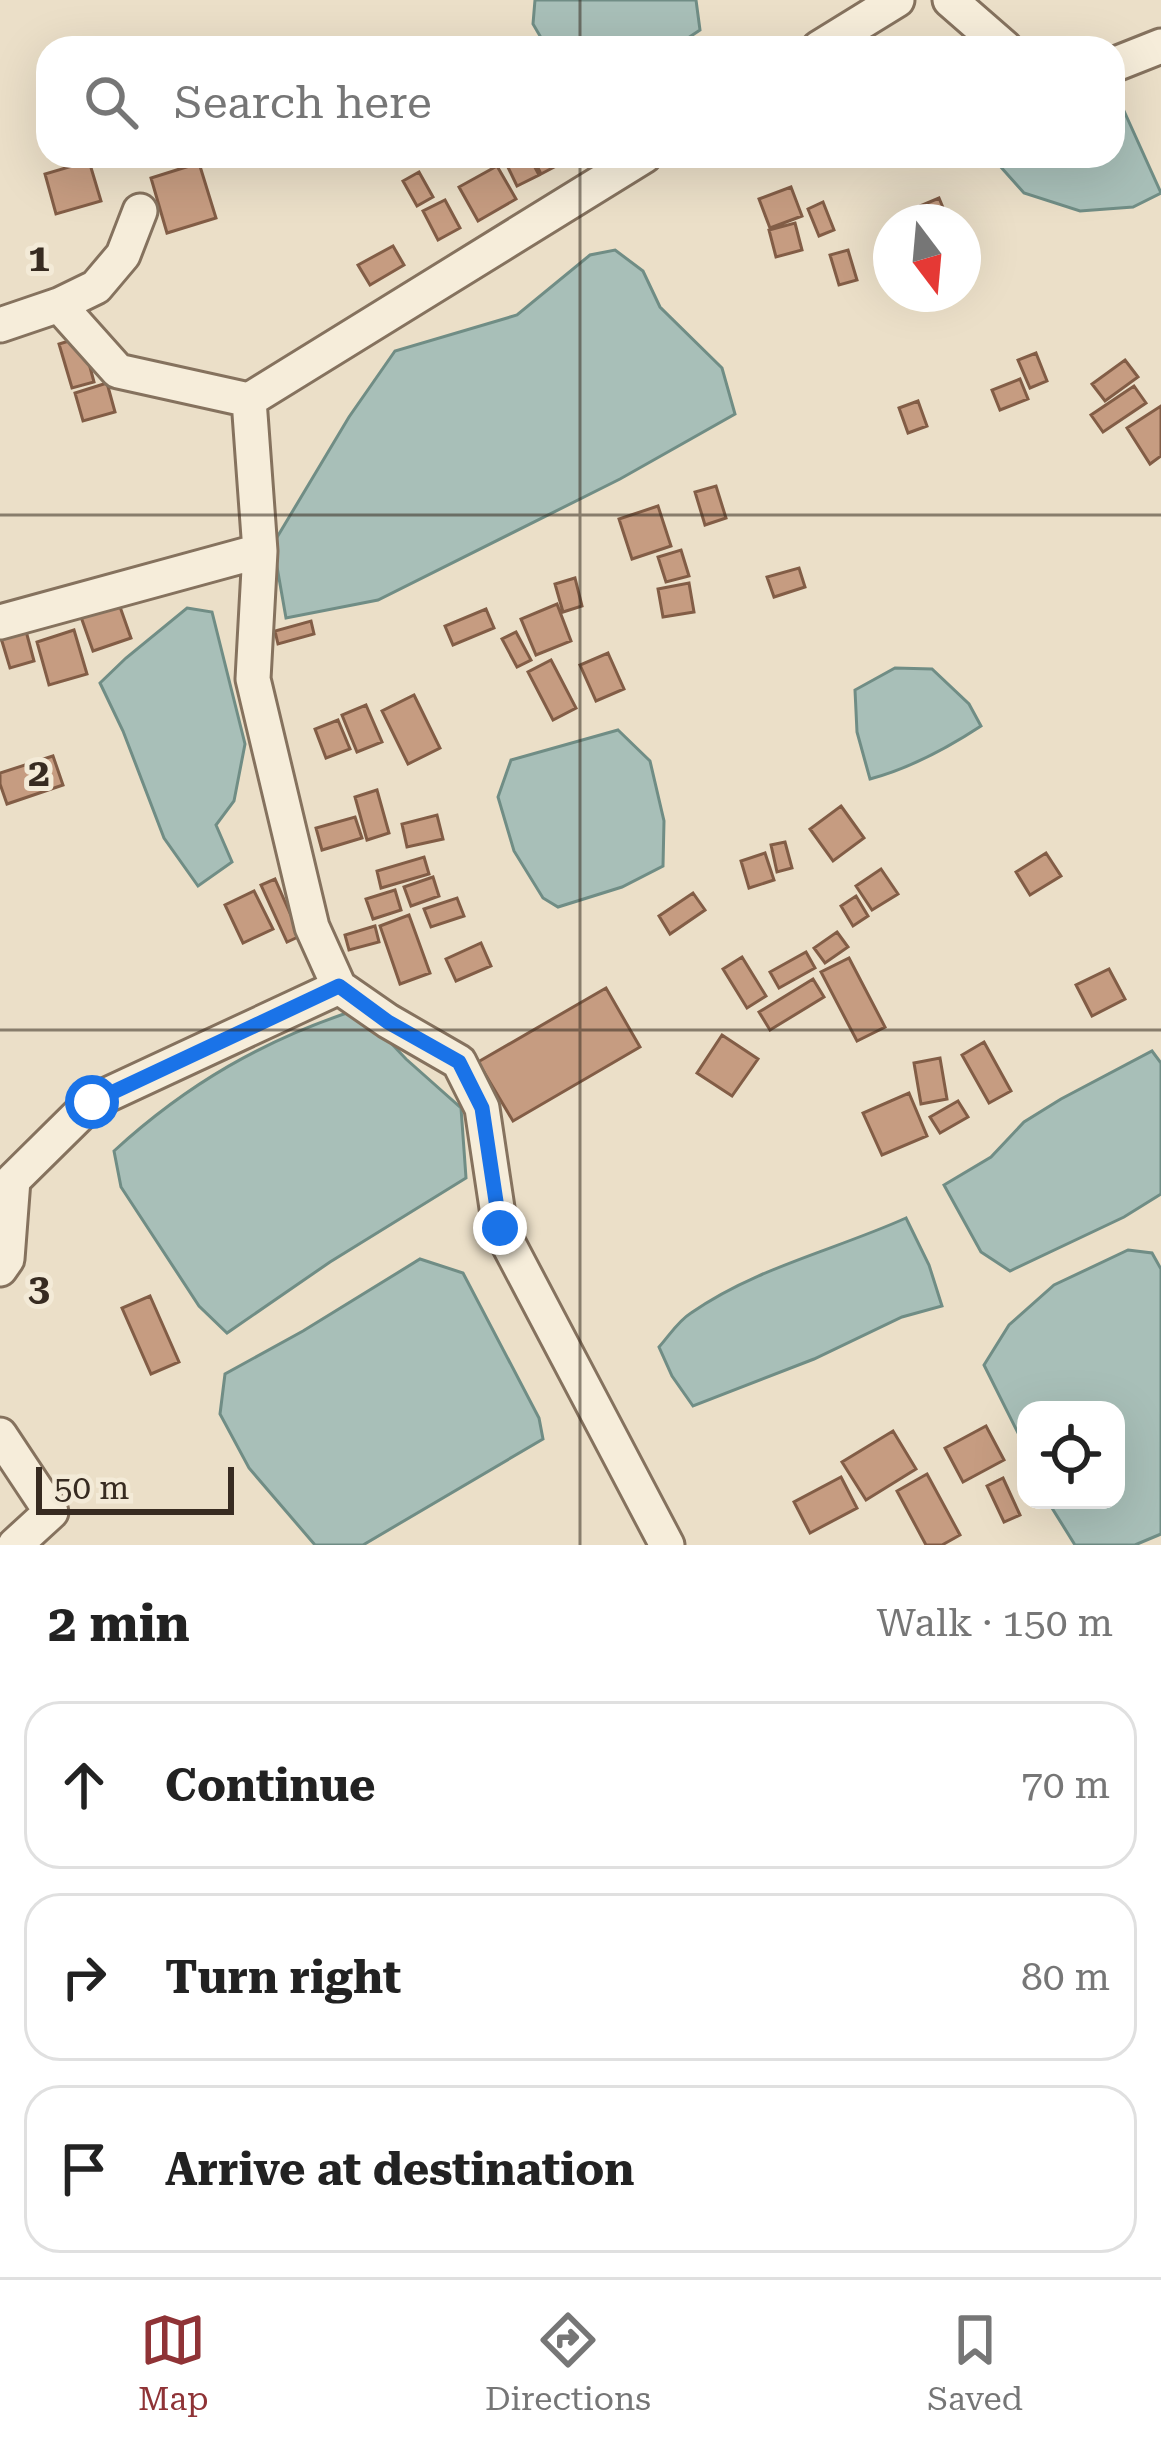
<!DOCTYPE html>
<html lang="en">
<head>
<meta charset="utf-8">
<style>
  :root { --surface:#fff; --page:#f2f2f2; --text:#222; --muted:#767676; --line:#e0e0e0; --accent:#8f3336 }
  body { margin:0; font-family:"Roboto Serif",serif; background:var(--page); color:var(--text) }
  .controls { position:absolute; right:36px; bottom:36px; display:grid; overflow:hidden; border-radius:24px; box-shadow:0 12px 48px #0002 }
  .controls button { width:108px; height:108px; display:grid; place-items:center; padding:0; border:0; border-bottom:3px solid var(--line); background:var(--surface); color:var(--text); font:60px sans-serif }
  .compass { position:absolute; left:873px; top:204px; width:108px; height:108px; border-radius:50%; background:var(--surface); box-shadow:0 12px 48px #0002; rotate:164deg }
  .scale { position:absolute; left:36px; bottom:30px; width:198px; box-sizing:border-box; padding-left:12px; border:6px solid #372b21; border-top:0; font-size:33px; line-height:42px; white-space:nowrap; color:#372b21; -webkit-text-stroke:9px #f3ead7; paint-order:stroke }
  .stop { position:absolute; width:36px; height:36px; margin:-27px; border:9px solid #1a73e8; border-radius:50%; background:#fff }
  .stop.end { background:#1a73e8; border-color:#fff; box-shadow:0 3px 12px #0008 }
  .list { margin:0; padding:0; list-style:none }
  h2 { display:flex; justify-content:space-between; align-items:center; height:156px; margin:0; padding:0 48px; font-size:51px }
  h2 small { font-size:39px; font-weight:400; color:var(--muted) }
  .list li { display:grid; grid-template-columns:78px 1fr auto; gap:36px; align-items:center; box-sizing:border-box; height:168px; margin:0 24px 24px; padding:0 24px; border:3px solid var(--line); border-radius:36px }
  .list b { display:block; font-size:45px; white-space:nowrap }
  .list em { font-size:39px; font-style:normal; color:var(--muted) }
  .icon { flex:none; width:66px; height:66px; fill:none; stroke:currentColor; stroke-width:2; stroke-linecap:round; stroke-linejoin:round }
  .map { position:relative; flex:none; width:1161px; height:1545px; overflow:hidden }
  .search { position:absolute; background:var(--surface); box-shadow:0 12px 48px #0002; left:36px; right:36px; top:36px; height:132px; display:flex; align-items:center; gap:30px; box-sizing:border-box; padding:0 42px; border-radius:36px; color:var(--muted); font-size:45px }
  .sheet { height:732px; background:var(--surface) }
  nav { display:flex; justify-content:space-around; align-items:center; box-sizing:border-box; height:168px; border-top:3px solid var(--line); background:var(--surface); font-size:33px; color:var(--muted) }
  nav a { display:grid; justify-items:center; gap:6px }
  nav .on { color:var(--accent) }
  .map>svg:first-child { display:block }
  .water { fill:#a8bfb8; stroke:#708d85; stroke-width:3 }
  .building { fill:#c69c81; stroke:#825d46; stroke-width:3 }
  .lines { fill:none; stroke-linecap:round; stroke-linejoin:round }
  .minor-casing { stroke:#85725e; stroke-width:39 }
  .minor { stroke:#f6edda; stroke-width:33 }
  .route { stroke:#1a73e8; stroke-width:15 }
  .grid { fill:none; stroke:#372b21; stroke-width:3; stroke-opacity:0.55 }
  .grid-label { font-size:39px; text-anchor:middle; font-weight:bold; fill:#372b21; stroke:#f3ead7; stroke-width:10; stroke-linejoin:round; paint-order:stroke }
</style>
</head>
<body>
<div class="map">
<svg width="1161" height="1545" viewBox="0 0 1161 1545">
  <rect width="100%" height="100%" fill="#ebdfc8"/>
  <path class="water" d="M535,0H696L700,30L673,48H547L533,24Z
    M1115,91L1161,193L1133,207L1080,211L1024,193L991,156H1113V92Z
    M615,250L643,271L660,307L722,368L735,414L620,479L378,600L286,618L273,544L349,417L395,351L517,315L590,255Z
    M187,608L212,612L245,744L234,801L216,825L232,862L198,886L164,838L123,731L100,683L126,658Z
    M895,668L932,669L969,704L981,726C946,749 911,768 870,779L857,732L855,690Z
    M618,730L650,761L664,821L663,866L622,887L558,907L543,898L514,851L498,797L511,760Z
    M359,1009L406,1059L461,1108L466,1178L330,1262L227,1333L199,1306L121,1187L114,1151C187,1084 265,1039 359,1009Z
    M1152,1051L1161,1063V1194L1124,1217L1010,1271L981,1252L944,1185L991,1157L1024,1122L1061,1099Z
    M906,1218L929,1265L942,1306L902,1317L814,1359L693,1406L672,1376L659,1347C669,1336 678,1321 691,1313C755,1268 835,1250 906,1218Z
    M1128,1250L1152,1253L1161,1269V1534L1135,1545H1075L1047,1500H1116V1410H1026V1449L984,1365L1009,1325L1054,1285Z
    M420,1259L463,1273L539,1418L543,1439L363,1545H315L249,1468L220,1414L225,1374L303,1331Z"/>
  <path class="building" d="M516,156H529L539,175L517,186L505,161Z
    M532,156H575L541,174Z
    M89,161L101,201L56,214L45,174Z
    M199,163L216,218L167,233L151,178Z
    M497,166L516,199L478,221L459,187Z
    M419,172L433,197L417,206L403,181Z
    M791,187L802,216L770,228L759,199Z
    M939,198L949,222H921L915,208Z
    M445,200L460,228L438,240L423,211Z
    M823,202L834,230L819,236L808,209Z
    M795,223L802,250L776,257L769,230Z
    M393,246L404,265L370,285L358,265Z
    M848,250L857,280L839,285L830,255Z
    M82,337L94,382L72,388L59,344Z
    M1036,353L1047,381L1030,388L1018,360Z
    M1125,360L1138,377L1105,401L1092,384Z
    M1020,379L1028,399L1000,410L992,390Z
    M107,383L115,412L83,421L75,393Z
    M1134,386L1146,403L1103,432L1091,415Z
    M918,401L927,426L908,433L899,408Z
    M1161,406V456L1150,464L1127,428Z
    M716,486L726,518L705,525L695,492Z
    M658,506L671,546L632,559L619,519Z
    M681,550L689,576L666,582L658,557Z
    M799,568L805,587L774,597L767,577Z
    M575,578L582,606L563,612L555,584Z
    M689,583L694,612L663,617L658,589Z
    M119,604L131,638L93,651L81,617Z
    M557,604L571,641L536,655L521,619Z
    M486,609L494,628L453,645L445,626Z
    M311,621L314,634L278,644L275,631Z
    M74,630L87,674L49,685L37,642Z
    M26,631L34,661L10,668L1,638Z
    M516,632L531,660L517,667L502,639Z
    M608,653L624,689L596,701L580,665Z
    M551,660L576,708L553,720L528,672Z
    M414,695L440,748L408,764L382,711Z
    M366,705L382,742L357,752L342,715Z
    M338,720L350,749L326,758L315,729Z
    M53,756L63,785L7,804L0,784V773Z
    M377,790L389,833L367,840L355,797Z
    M841,806L864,838L833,861L810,829Z
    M437,815L443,839L407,847L402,824Z
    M355,817L362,838L322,850L316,828Z
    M785,842L792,868L777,872L771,845Z
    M765,853L774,880L749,888L741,861Z
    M1046,853L1061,876L1030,895L1016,872Z
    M424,857L429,874L381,888L377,871Z
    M881,869L898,894L872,910L856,886Z
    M433,877L439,896L411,906L404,887Z
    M275,879L300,936L287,942L261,885Z
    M395,890L401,910L373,919L366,899Z
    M254,891L273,929L243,943L225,905Z
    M693,893L705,910L670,934L659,916Z
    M856,896L868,916L853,926L841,906Z
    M457,898L464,916L431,927L424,909Z
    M409,915L430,973L400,984L380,926Z
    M375,926L379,942L349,950L345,935Z
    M837,932L848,947L825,963L814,948Z
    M481,943L491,966L456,981L446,959Z
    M806,952L815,968L779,988L770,972Z
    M742,957L766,996L747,1008L723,969Z
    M849,958L885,1027L857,1041L821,972Z
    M1109,969L1125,999L1092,1016L1076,985Z
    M813,979L824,997L770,1030L759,1012Z
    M606,988L640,1047L513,1121L478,1062Z
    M722,1035L758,1059L732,1096L697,1073Z
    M984,1042L1011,1091L989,1103L962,1055Z
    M940,1058L947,1099L921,1104L914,1063Z
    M909,1093L927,1136L882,1155L863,1113Z
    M958,1101L968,1117L940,1133L930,1117Z
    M150,1296L179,1362L151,1374L122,1308Z
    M986,1426L1004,1460L963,1482L945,1448Z
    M893,1431L916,1469L866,1500L842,1462Z
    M927,1474L960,1535L942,1545H926L897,1491Z
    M841,1477L857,1508L810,1533L794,1502Z
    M1003,1478L1020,1515L1004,1522L987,1486Z"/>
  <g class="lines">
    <defs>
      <path id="minor" d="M950,0L1005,48
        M819,48L897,0
        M1113,65L1161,46
        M644,156L249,400L260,551L253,679L312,927L339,987L388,1021L459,1062L482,1108L500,1228L667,1545
        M59,305L96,287L123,255L140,211
        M0,325L59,305L118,371L249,400
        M0,622L260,551
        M0,1269L7,1259L13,1180L92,1102L339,987
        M0,1435L51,1512L15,1545"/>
    </defs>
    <use href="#minor" class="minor-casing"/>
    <use href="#minor" class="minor"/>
  </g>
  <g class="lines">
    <path class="route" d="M92,1102L339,986L388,1022L459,1062L482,1108L500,1228"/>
  </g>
  <path class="grid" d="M580,0V48M580,156V1545M0,515H1161M0,1030H1161"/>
  <g class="grid-label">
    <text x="39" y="271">1</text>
    <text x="39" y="786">2</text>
    <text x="39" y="1301">3</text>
  </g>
</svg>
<div class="controls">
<button><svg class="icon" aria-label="locate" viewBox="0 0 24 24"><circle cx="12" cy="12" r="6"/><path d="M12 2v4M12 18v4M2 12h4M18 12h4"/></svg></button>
</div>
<svg class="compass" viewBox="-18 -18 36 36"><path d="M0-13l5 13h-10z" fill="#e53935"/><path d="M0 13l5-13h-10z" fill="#767676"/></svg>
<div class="scale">50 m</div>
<div class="stop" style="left:92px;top:1102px"></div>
<div class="stop end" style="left:500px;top:1228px"></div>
<div class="search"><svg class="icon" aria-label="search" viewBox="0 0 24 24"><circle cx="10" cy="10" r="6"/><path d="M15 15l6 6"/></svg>Search here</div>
</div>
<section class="sheet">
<h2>2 min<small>Walk · 150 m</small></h2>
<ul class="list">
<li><svg class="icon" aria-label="ahead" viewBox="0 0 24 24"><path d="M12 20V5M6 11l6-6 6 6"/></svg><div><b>Continue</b></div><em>70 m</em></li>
<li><svg class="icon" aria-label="right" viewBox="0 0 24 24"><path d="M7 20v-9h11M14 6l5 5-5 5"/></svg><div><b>Turn right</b></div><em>80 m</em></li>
<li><svg class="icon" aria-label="arrive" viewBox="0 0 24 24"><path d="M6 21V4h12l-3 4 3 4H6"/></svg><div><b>Arrive at destination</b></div></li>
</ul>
</section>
<nav>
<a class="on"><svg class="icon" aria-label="map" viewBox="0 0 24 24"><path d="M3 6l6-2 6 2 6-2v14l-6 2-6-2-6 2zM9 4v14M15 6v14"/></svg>Map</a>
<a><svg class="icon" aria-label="directions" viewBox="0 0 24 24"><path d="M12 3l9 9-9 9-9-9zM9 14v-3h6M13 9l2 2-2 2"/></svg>Directions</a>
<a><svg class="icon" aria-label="saved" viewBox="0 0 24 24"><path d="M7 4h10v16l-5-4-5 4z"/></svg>Saved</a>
</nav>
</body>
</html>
